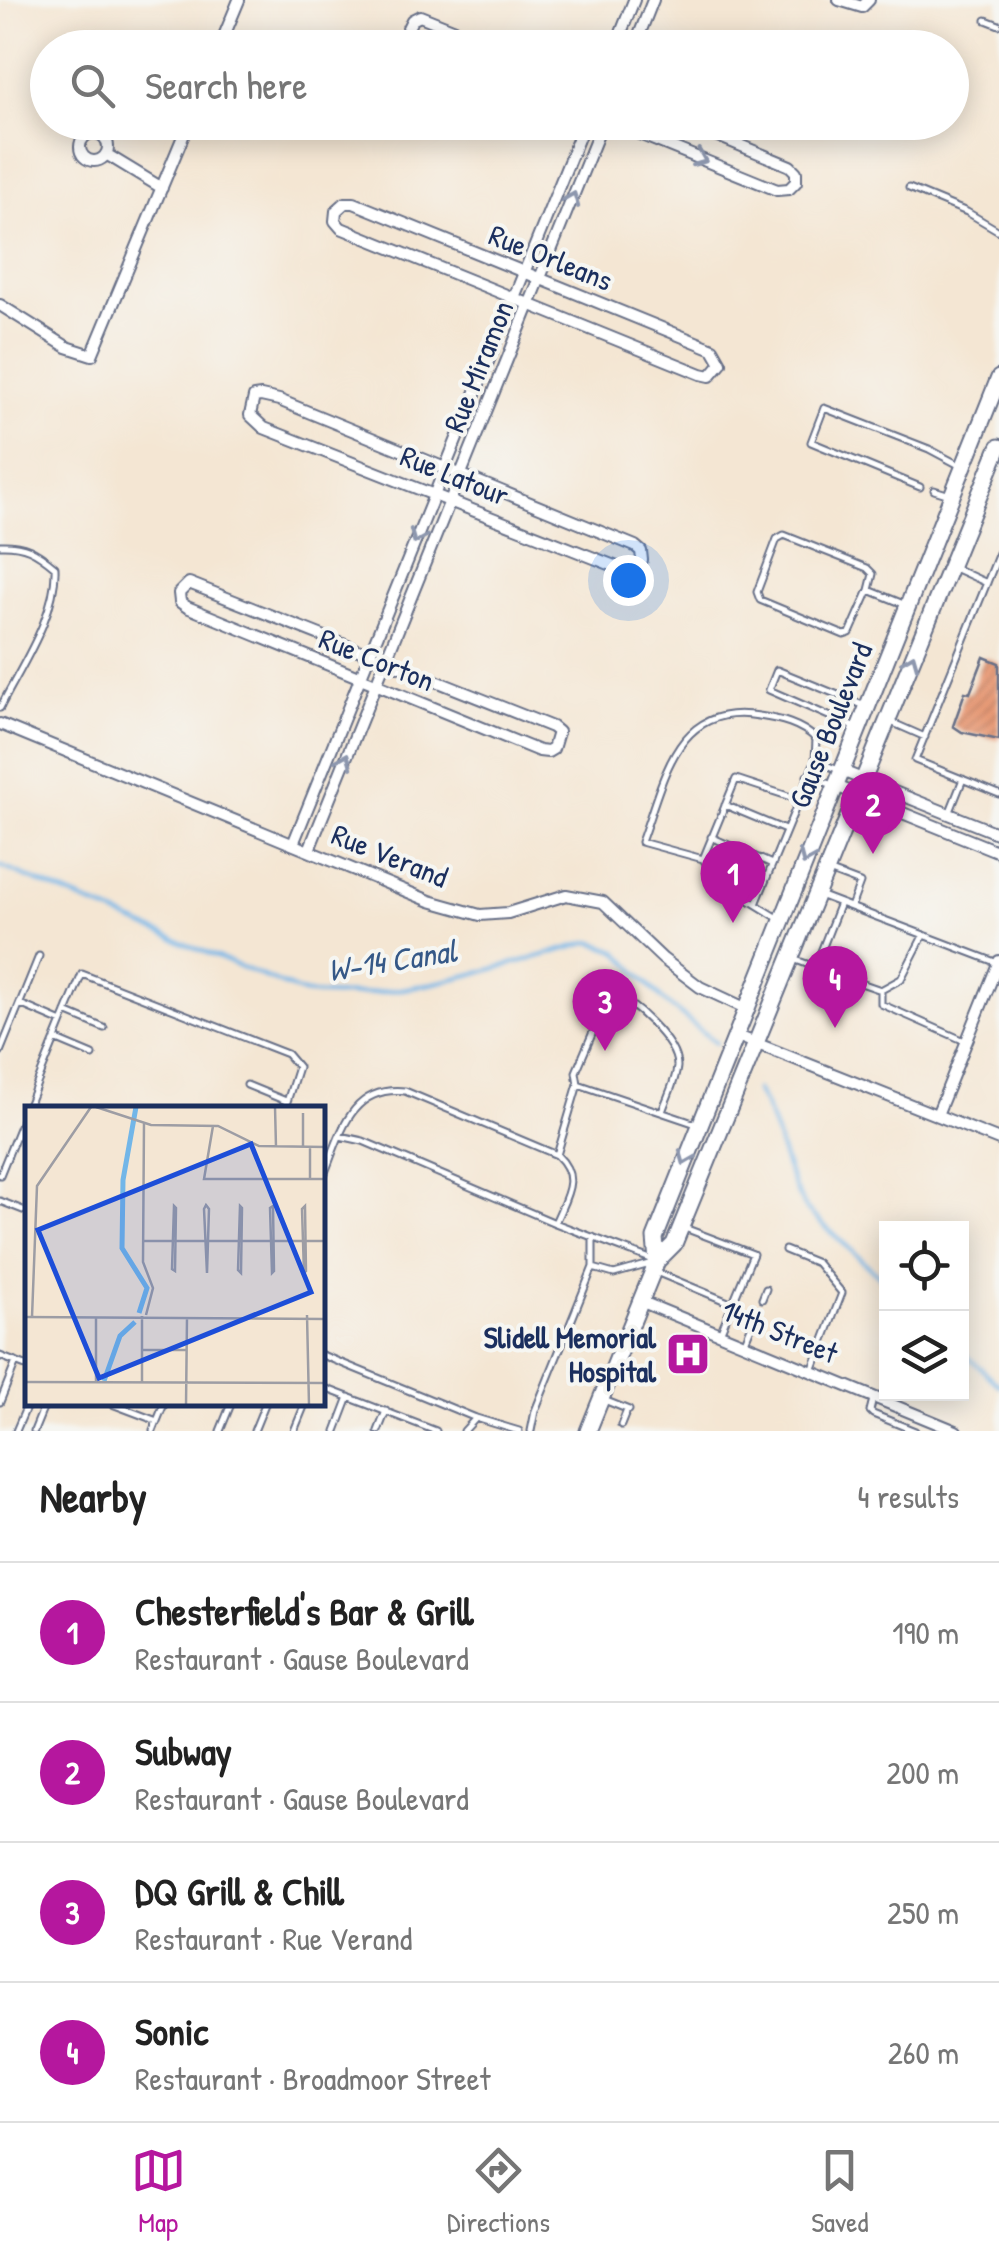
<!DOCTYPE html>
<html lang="en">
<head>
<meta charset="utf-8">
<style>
  :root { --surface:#fff; --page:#f6f6f6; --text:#222; --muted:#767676; --line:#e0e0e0; --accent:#b5179e }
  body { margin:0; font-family:"Patrick Hand",sans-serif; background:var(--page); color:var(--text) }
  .controls { position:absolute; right:30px; bottom:30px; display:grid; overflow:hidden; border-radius:0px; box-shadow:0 5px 25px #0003 }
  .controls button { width:90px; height:90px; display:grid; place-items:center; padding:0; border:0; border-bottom:2px solid var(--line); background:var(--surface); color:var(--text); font:50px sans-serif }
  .you { position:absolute; left:628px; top:580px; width:35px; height:35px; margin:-25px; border:8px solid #fff; border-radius:50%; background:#1a73e8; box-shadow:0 0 0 15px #1a73e833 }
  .badge { display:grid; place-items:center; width:65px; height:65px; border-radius:50%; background:var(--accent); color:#fff; font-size:32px; font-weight:700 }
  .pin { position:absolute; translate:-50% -82px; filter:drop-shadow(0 2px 5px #0008) }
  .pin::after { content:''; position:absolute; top:52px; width:35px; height:30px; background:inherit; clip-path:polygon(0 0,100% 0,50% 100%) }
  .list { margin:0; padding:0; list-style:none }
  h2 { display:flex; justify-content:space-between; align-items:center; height:130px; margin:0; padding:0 40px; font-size:42px }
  h2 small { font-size:32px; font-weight:400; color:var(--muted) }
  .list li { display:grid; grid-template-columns:65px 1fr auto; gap:30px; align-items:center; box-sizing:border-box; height:140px; padding:0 40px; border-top:2px solid var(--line) }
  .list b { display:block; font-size:38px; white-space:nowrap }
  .list p { margin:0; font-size:32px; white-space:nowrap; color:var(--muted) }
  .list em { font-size:32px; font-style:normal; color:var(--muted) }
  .icon { flex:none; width:55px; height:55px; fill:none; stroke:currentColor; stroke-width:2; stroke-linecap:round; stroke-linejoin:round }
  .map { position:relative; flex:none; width:999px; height:1431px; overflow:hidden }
  .search { position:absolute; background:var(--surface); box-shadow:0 5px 25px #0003; left:30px; right:30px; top:30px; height:110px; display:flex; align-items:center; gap:25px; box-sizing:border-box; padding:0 35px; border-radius:55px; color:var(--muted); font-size:38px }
  .sheet { height:690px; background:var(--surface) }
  nav { display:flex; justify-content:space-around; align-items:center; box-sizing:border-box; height:140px; border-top:2px solid var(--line); background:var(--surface); font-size:28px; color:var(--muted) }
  nav a { display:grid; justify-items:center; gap:5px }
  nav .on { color:var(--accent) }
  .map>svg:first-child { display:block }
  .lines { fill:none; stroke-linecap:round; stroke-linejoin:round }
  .stream { stroke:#72b6e8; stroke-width:4 }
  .building { fill:url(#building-hatch) }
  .service-casing { stroke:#676f87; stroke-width:9 }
  .minor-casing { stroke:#676f87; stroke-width:14 }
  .primary-casing { stroke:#676f87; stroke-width:19 }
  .service { stroke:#fff; stroke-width:5 }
  .minor { stroke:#fff; stroke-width:10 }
  .primary { stroke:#fff; stroke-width:15 }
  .oneway { stroke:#8d97ae }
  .labels { text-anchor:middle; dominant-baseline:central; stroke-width:8; stroke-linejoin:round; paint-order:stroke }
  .street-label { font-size:30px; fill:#1b2f5e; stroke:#f6f6f2 }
  .poi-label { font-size:30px; font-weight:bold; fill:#1b2f5e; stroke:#f6f6f2; text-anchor:end }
  .water-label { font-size:32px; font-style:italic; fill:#355887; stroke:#f6f6f2 }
  .inset-river { fill:none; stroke:#72b6e8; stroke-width:5 }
  .inset-road { fill:none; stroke:#9d9da4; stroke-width:2.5 }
  .view { fill:#1d4ed8; fill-opacity:0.15; stroke:#1d4ed8; stroke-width:5 }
  .inset-edge { fill:none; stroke:#1b2f5e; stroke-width:5 }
</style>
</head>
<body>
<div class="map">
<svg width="999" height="1431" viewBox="0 0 999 1431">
  <defs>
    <pattern id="building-hatch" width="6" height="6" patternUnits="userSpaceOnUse" patternTransform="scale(2.5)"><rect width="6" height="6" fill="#e79772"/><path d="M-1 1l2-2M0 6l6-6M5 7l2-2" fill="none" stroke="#ba7c61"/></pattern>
  </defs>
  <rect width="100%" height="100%" fill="#f6f6f2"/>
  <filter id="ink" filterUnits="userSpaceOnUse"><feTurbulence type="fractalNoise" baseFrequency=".01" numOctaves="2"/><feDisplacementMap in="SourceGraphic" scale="20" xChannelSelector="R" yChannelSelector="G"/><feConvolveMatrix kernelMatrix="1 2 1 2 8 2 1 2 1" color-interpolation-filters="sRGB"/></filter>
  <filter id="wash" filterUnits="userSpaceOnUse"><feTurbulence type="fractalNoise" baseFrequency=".0048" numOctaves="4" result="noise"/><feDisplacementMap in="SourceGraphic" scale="40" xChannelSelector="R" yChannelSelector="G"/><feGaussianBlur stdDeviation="2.25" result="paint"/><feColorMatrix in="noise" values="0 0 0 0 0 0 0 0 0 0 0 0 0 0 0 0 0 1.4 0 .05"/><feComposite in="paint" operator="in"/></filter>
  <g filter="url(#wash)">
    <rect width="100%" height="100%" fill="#f4e6d3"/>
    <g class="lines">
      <path class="stream" d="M0,866L303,993C384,1005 511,964 591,942L617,951L664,1001L716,1043
        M756,1090C781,1130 781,1171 807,1210L886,1282
        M962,1351L999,1385"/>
    </g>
    <g id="blocks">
      <path class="building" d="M984,657L999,663V740L962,732L953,726L965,692L970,693Z"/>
    </g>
  </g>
  <g filter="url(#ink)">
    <use href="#blocks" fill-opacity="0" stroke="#676f87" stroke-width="2.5"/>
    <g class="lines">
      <defs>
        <path id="service" d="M986,20L999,25
          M909,188L967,212L999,231
          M920,487L811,442L824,408L929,449L961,466
          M934,490L950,495
          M0,545C24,544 36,551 55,567C57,615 21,666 0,708
          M999,553L915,760L999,794
          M954,568L987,583
          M869,590L850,633L844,635L760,600L757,592L777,539L784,535L867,568L873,574L869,590L906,605
          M891,722L925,737
          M854,727L769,690L777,670L865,706
          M807,776L833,785
          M725,805L785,830
          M949,814L963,779
          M711,837L772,864
          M703,859L641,842C664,781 675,701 759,716C780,719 801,724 816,739L815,761L839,770
          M831,872L860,883L851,907
          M819,895L995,962
          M756,904L815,761
          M778,918L718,881L703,859L736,779L797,799
          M793,959L815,967L840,903
          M815,967L881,990V1004L967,1042
          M881,990L901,979L923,936
          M20,1004L62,1022L82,974L287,1054L298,1067L285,1108
          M66,1012L104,1028
          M55,1039L93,1055
          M0,1052L39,956
          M247,1085L286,1101
          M662,1112C666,1099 676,1081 677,1067C678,1042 631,1000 610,992L576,1072L578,1084L696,1124
          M340,1136L363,1141L555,1223L653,1260
          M557,1155L578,1084
          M0,1175L62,1022
          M322,1180C340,1138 348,1085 405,1091L557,1155C581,1178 566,1196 555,1223
          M0,1201L28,1212
          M682,1227L753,1254L721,1331
          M785,1250L817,1263L842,1293L812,1371
          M593,1268L614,1274L650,1264
          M656,1272L733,1304
          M762,1299L766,1289
          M744,1344L758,1310
          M322,1355L476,1418L519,1431
          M0,1356L28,1367
          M322,1387L436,1431
          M873,1399L870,1411L873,1414L915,1431
          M604,1400L629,1410
          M0,1402L16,1362
          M112,1404L157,1421L153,1431
          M157,1421L164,1404
          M621,1425L627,1410
          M16,1431L28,1403
          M34,1431L45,1404
          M220,1431L231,1404
          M254,1431L265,1404
          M294,1431L305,1404
          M336,1431L349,1397
          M378,1431L386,1411
          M464,1431L476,1418
          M531,1431L535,1411L593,1267V1237"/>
        <path id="minor" d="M839,0L862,7L869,0
          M219,48L239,0
          M427,48L409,38L408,28L412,20L420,16L500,48
          M615,48L634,0
          M634,48L653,0
          M610,122L777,190L789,189L796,182V172L790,166L684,122
          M80 147a14 14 0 1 1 28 0a14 14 0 1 1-28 0Z
          M106,154L162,188
          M345,203H354L713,349L721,363L710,376L701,374L341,228L335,221L336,211Z
          M0,305L67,347L92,355L189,122
          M261,396L279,400L635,546L641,551L642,560L637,568L622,569L264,428L250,415L254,397Z
          M189,583L552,727L558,732L553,749L548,752L539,751L187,607L180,602L179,593Z
          M0,724L430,901L480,915L508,913L566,895L603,902L663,959L700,987L745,1008
          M842,771L999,834
          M836,786L999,852
          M293,844L585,122
          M309,850L603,122
          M735,1035L999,1140
          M937,1115L999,961
          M640,1301L956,1431"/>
        <path id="primary" d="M657,1261L655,1238L999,378
          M588,1431L657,1261L674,1244L999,447"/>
      </defs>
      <use href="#service" class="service-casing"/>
      <use href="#minor" class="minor-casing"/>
      <use href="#primary" class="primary-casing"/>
      <use href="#service" class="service"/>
      <use href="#minor" class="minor"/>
      <use href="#primary" class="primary"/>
    </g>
    <defs><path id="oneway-chevron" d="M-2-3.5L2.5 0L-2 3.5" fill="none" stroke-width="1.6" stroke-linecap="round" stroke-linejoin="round" transform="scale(2.5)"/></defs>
    <g class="oneway">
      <use href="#oneway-chevron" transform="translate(700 159) rotate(22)"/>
      <use href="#oneway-chevron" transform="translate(572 199) rotate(-68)"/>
      <use href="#oneway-chevron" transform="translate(417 537) rotate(112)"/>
      <use href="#oneway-chevron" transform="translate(911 661) rotate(-68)"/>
      <use href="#oneway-chevron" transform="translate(345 760) rotate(-68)"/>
      <use href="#oneway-chevron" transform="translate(806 858) rotate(113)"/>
      <use href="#oneway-chevron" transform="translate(686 1158) rotate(112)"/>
    </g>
  </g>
  <defs>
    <symbol id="hospital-square" viewBox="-11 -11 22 22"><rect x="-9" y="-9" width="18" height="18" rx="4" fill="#b5179e" stroke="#f6f6f2"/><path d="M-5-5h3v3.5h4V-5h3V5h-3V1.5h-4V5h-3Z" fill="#fff"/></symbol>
  </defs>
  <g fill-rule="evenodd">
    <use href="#hospital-square" x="663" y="1329" width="50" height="50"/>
  </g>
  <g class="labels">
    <g class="street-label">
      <text transform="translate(551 257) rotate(22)">Rue Orleans</text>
      <text transform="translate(478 366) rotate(-68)">Rue Miramon</text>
      <text transform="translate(455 475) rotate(22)">Rue Latour</text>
      <text transform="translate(377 659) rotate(22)">Rue Corton</text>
      <text transform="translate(830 725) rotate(-68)">Gause Boulevard</text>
      <text transform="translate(390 855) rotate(22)">Rue Verand</text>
      <text transform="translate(780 1331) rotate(22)">14th Street</text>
    </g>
    <g class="poi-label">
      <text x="656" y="1337">Slidell Memorial<tspan x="656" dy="34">Hospital</tspan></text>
    </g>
    <g class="water-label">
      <text transform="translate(392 960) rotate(-9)">W-14 Canal</text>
    </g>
  </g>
  <g transform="translate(25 1106)">
    <rect width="300" height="300" fill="#f4e6d3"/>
    <path class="inset-river" d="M111,1L98,74L97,142L122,182L114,207M79,275L95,230L110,216"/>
    <path class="inset-road" d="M71,1L126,19L193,20L234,40L300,41M250,1L251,41M278,7V41M119,16L118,156L128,182L121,209M188,20L179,73H300M285,41V73M181,99L184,103L182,167L179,103ZM149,100L151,102L150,165L147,163ZM215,100L217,102L216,167L213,164ZM248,100L249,165L247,167L245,102ZM280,100L281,165L279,167L277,103ZM118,135H300M282,209L284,299M117,210V277M0,211L300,213M7,211L12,80L66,1M117,244H162M0,276L300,277M71,276V211M161,299L162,212"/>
    <path class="view" d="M226,38L286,186L74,272L13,124Z"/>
    <rect width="300" height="300" class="inset-edge"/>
  </g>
</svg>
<div class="controls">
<button><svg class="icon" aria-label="locate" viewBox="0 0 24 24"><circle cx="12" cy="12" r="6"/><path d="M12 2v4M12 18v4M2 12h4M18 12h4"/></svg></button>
<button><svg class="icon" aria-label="layers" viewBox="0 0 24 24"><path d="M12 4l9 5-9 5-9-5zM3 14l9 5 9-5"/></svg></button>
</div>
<div class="you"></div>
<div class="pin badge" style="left:733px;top:923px">1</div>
<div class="pin badge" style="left:873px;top:854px">2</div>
<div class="pin badge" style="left:605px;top:1051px">3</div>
<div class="pin badge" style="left:835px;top:1028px">4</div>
<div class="search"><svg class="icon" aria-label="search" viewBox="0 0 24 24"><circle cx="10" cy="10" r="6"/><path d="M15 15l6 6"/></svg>Search here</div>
</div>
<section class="sheet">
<h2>Nearby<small>4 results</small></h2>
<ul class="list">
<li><span class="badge">1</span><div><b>Chesterfield's Bar &amp; Grill</b><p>Restaurant · Gause Boulevard</p></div><em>190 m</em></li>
<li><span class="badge">2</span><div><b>Subway</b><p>Restaurant · Gause Boulevard</p></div><em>200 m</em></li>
<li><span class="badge">3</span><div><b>DQ Grill &amp; Chill</b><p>Restaurant · Rue Verand</p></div><em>250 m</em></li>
<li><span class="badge">4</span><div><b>Sonic</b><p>Restaurant · Broadmoor Street</p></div><em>260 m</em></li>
</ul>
</section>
<nav>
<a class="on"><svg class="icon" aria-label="map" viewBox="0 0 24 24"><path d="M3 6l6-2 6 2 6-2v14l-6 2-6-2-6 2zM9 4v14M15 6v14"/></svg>Map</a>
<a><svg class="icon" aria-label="directions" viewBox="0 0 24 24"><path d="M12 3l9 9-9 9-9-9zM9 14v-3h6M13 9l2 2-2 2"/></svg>Directions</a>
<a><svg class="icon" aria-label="saved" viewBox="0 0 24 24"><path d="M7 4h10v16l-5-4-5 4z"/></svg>Saved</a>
</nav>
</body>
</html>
